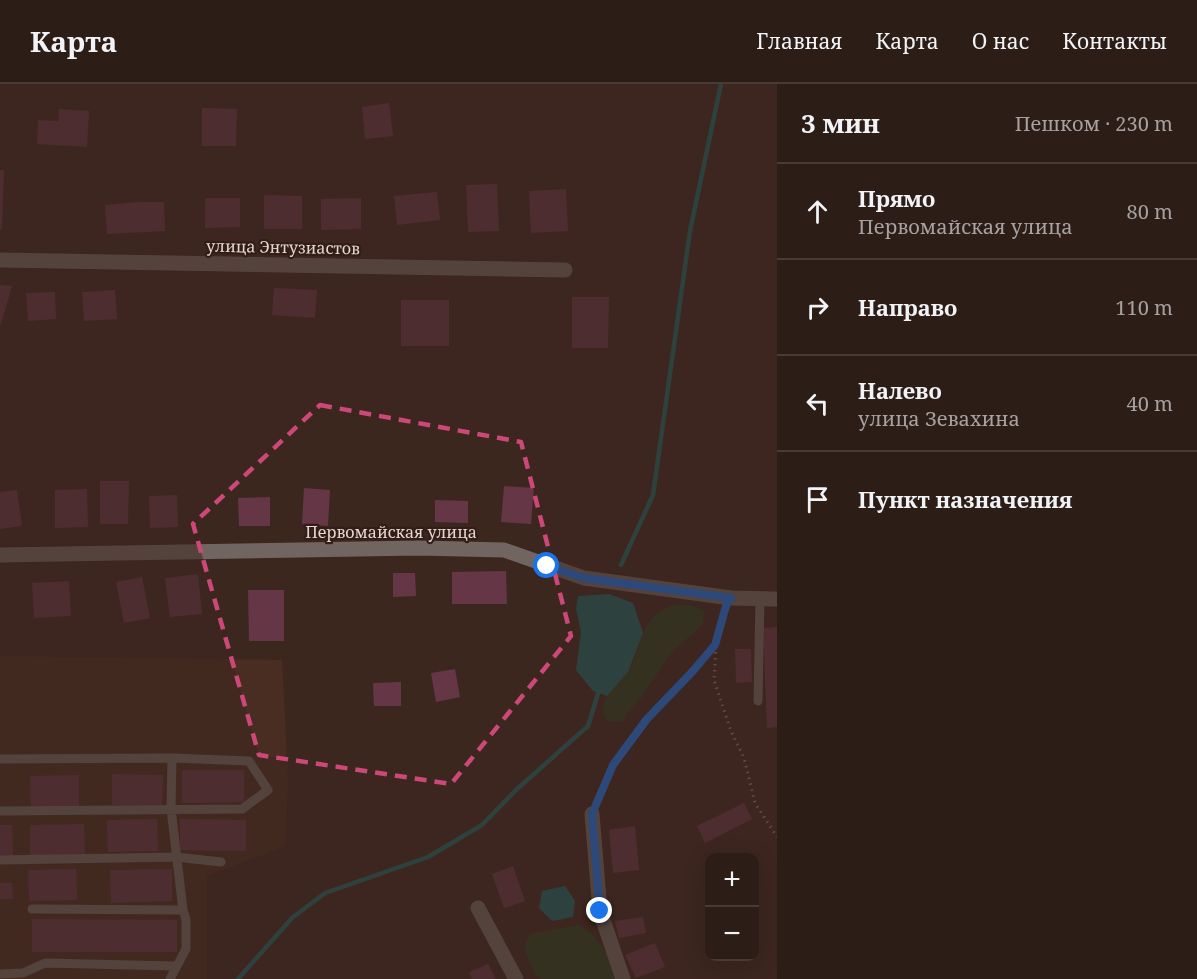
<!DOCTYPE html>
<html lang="ru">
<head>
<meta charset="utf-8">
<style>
  :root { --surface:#2d1d17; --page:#392a24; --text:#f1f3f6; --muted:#a7a2a1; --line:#483b36 }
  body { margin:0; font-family:"Noto Serif",serif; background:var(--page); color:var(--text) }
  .controls { position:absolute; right:18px; bottom:18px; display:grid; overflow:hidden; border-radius:12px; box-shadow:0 6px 24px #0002 }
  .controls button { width:54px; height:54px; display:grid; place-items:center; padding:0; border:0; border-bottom:2px solid var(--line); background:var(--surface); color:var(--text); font:30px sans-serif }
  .stop { position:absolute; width:18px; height:18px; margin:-14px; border:4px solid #1a73e8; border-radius:50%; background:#fff }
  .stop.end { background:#1a73e8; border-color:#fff; box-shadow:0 2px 6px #0008 }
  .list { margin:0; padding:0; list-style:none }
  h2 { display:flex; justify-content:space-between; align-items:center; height:78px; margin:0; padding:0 24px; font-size:26px }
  h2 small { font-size:20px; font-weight:400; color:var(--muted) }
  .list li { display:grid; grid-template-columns:39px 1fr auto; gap:18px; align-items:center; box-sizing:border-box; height:96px; padding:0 24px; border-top:2px solid var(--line) }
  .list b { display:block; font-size:22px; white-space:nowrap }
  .list p { margin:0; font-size:20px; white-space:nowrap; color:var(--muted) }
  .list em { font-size:20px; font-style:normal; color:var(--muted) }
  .icon { flex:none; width:33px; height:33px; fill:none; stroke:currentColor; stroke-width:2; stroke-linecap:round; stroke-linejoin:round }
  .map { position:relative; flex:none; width:777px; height:895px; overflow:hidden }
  header { display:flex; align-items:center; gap:36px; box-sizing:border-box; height:84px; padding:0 30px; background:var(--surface); border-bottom:2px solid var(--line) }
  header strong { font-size:28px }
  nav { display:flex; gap:33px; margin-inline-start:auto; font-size:21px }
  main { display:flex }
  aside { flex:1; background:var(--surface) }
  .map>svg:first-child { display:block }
  .built { fill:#492d23 }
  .green { fill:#2d3f25 }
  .water { fill:#1c6466 }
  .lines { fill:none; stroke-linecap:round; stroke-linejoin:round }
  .stream { stroke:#1c6466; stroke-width:4.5 }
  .building { fill:#643646 }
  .path { stroke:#8a7871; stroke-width:3; stroke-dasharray:1.5 4.5; stroke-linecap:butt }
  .lane { stroke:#716561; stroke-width:9 }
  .street { stroke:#716561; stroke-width:15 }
  .route { stroke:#1a73e8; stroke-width:8 }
  .marked { fill:none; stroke:#cb4878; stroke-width:4.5; stroke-dasharray:12 8; stroke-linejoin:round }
  .labels { text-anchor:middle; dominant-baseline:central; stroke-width:4.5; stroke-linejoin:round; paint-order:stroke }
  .street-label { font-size:16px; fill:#e5d7d1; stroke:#321e16 }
</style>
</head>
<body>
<header>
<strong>Карта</strong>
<nav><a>Главная</a><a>Карта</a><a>О нас</a><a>Контакты</a></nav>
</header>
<main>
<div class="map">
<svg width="777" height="895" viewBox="0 0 777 895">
  <rect width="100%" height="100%" fill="#3c271f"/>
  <path class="built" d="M0,572L282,576L288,697L285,762L207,792V895H0Z"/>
  <path class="green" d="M675,521H690L704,527L703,540L672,568L640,615L621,637L607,638L602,625C603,621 605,616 607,612C613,603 623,596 629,587C644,560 639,531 675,521Z
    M577,841C600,850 608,873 617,895H540L534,889L524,863L530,850Z"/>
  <path class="water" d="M609,510L633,519L643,549L628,588L607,612L593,607L576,586L581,548L576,525L578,512Z
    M565,802L575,817L573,833L552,837L539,824L542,807Z"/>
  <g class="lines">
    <path class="stream" d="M621,481L653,411L690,147L721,0
      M238,895L292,834L325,809L428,773L482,741L517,705L588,642L600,603"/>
  </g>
  <path class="building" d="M389,19L393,52L365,55L362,23Z
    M202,24L237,25L236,62H202Z
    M59,25L89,27L87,63L37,60L38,36L58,37Z
    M0,86H4L2,145H0Z
    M497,100L499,147L468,148L466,101Z
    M566,105L568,147L531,149L529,107Z
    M437,108L440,136L397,141L394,112Z
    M264,111L302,112V145H264Z
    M205,114H240V143L205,144Z
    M361,114V145L321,146V115Z
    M139,118H164L165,147L107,150L105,121Z
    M0,201L12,202L1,240H0Z
    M274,204L317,206L315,234L272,231Z
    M115,206L117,235L84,237L82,208Z
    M55,208L56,235L28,237L26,209Z
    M572,213H609L608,264H572Z
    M401,216H449V262H401Z
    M100,397H129L128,440H100Z
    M504,402L534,404L531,440L501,438Z
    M304,404L330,406L328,442L302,440Z
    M87,405L88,443L55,444V406Z
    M17,406L22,442L0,445V408Z
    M177,411L178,443L150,444L149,412Z
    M270,413V442H239L238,414Z
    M435,416L468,417V439L435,438Z
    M506,487L507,520H452V488Z
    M393,489H415L416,512L393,513Z
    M198,490L202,530L170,533L165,494Z
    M142,493L150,534L124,539L116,498Z
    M69,497L71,532L34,534L32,499Z
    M248,506H284V557H249Z
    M777,543V643L767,644L763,544Z
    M735,565H751L752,598L736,599Z
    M455,585L460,613L436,618L431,589Z
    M401,598V622H374L373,599Z
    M182,686H244V718L182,719Z
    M112,690L163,691L162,722L112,721Z
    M79,691V724L31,725L30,692Z
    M744,719L752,735L705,759L697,742Z
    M157,735L158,767L108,768L107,736Z
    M180,735L246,736V767L180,766Z
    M84,740L85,774L30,775V741Z
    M0,741H12L13,772H0Z
    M635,742L639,786L613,789L609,746Z
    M513,782L525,817L504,824L492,790Z
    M76,785L77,816L29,817L28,786Z
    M172,785V817L111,819L110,786Z
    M0,799H12L13,815H0Z
    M643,833L646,849L619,854L615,837Z
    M32,835L177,836V868H32Z
    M655,859L665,883L636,894L625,871Z
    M488,880L496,895H472L469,888Z"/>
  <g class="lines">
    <path class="path" d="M716,562L714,596L731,647L744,674L755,719L777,753
      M598,718L613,681L647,635L692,588L715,561L724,529"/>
    <path class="lane" d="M758,617L760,514
      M0,675L172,674L249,677L268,706L242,725L0,727
      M0,776L176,773L221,778
      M32,825L183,826
      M0,890L23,889L45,879L175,882
      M170,895L186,865V836L183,826L171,725L172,674"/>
    <path class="street" d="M0,176L565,186
      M0,471L419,464L504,466L584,494L731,514L777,515
      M592,730L600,827L623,895
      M478,824L516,895"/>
  </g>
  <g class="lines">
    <path class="route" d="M547,482L584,494L731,514L726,522L715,561L692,588L647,635L613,681L592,730L600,827"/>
  </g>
  <path d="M0 0H777V895H0ZM320,321L521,358L571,552L451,700L259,671L193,440Z" fill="#3c271f" fill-opacity=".55" fill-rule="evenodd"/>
  <path class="marked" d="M320,321L521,358L571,552L451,700L259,671L193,440Z"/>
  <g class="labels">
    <g class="street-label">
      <text transform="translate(283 163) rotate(1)">улица Энтузиастов</text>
      <text x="391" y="448">Первомайская улица</text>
    </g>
  </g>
</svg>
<div class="controls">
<button>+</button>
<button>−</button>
</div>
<div class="stop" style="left:547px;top:482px"></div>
<div class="stop end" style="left:600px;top:827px"></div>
</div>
<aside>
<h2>3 мин<small>Пешком · 230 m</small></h2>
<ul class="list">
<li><svg class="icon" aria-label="ahead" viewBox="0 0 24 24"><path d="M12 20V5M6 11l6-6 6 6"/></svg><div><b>Прямо</b><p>Первомайская улица</p></div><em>80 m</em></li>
<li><svg class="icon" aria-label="right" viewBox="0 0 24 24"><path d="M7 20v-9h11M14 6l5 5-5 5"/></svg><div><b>Направо</b></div><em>110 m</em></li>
<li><svg class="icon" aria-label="left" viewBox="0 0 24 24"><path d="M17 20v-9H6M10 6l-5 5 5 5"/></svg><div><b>Налево</b><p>улица Зевахина</p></div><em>40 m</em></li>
<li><svg class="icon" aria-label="arrive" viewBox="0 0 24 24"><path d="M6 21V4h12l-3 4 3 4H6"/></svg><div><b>Пункт назначения</b></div></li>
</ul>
</aside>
</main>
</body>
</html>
